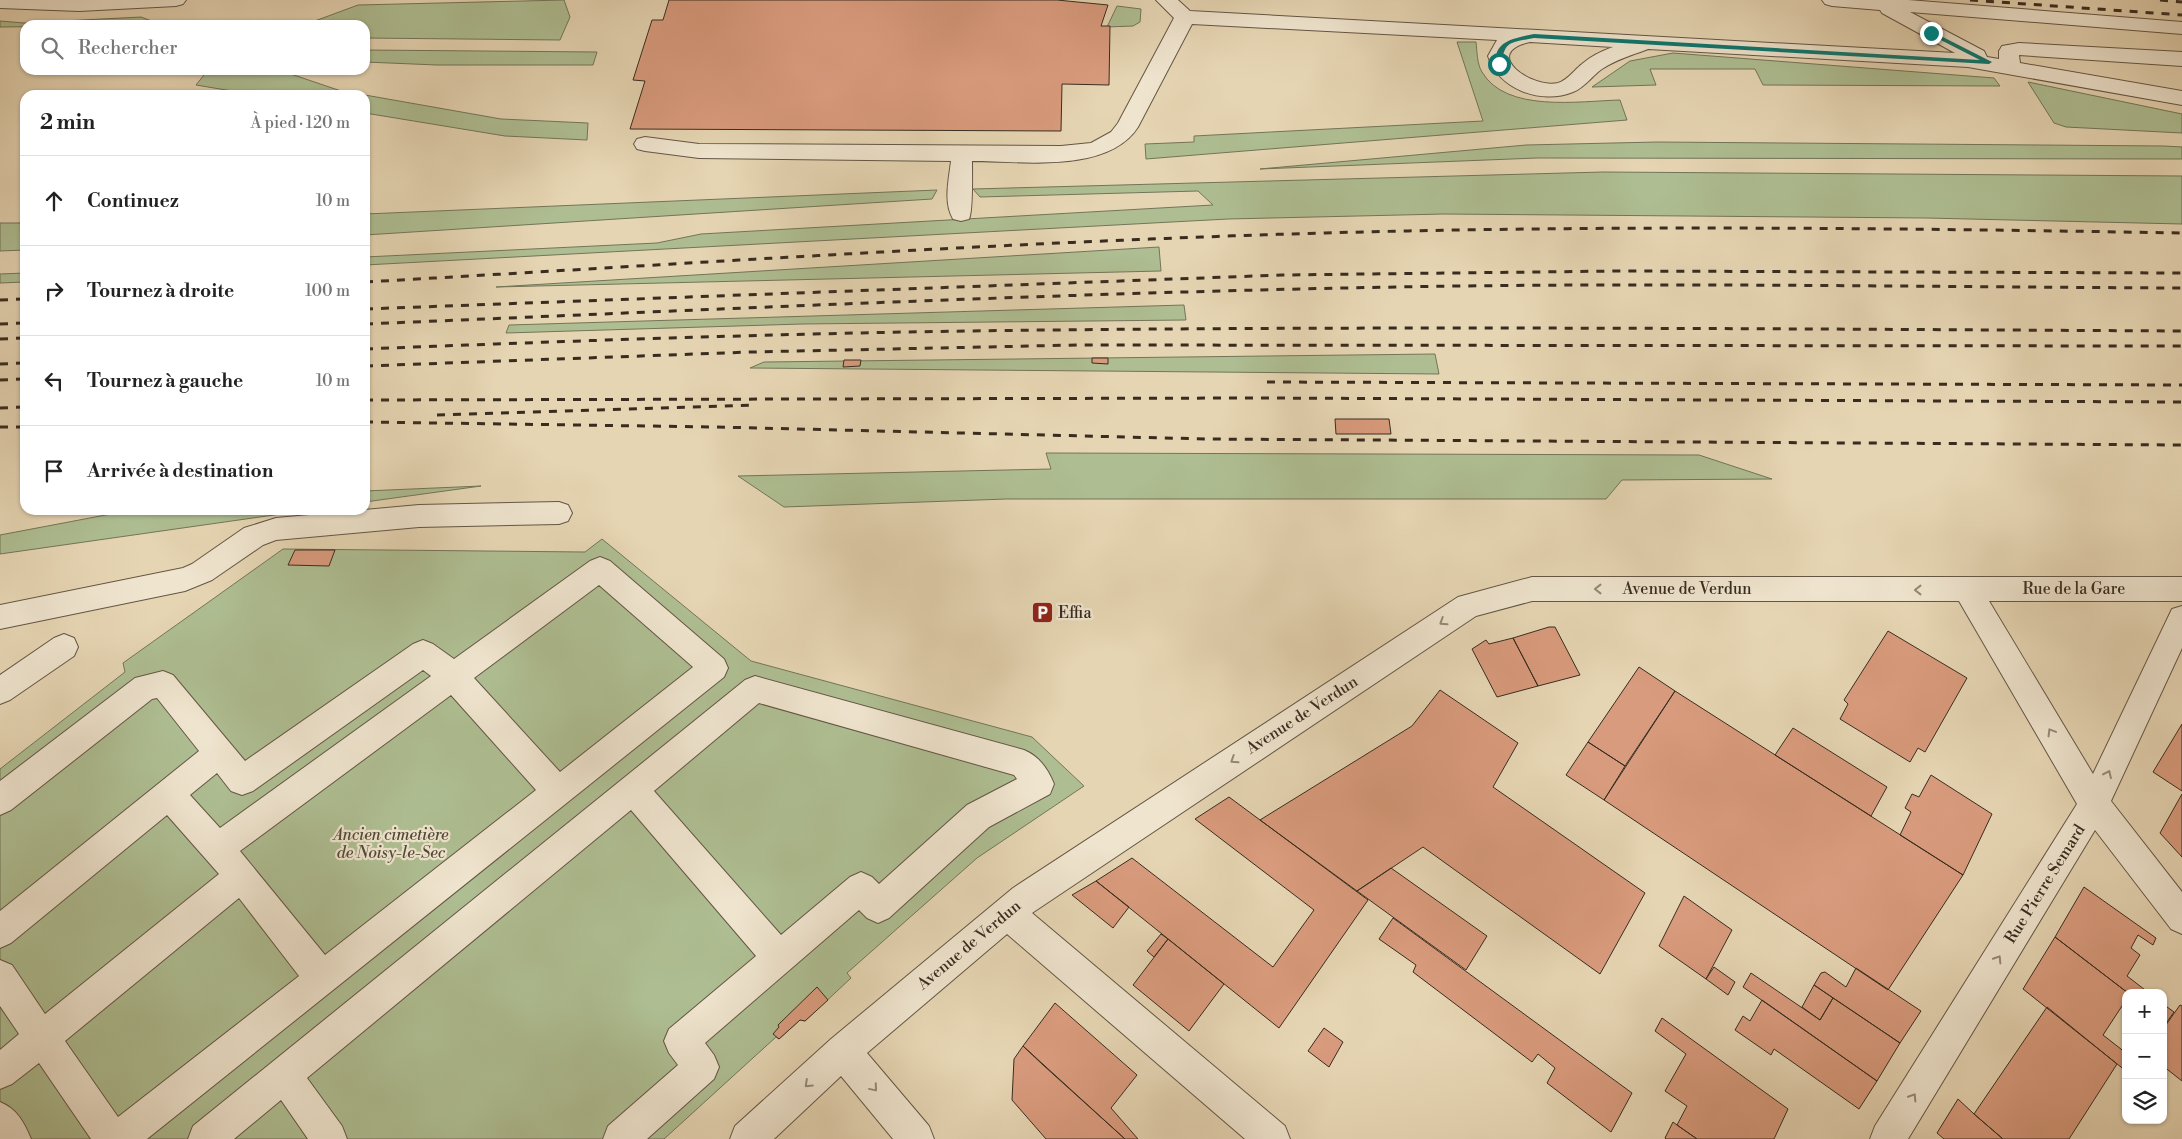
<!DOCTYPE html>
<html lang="fr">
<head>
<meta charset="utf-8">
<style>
  :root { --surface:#fff; --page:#f6f6f6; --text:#222; --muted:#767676; --line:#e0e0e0 }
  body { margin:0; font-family:"Libre Bodoni",serif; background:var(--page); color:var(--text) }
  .controls { position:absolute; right:15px; bottom:15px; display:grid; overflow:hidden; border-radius:10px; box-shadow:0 1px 4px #0004 }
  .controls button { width:45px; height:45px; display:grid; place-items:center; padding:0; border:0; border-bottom:1px solid var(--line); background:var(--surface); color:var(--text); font:25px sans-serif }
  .stop { position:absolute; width:15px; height:15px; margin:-11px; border:4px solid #0f766e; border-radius:50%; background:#fff }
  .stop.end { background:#0f766e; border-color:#fff; box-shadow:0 1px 5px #0008 }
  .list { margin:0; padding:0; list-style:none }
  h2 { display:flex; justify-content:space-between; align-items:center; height:65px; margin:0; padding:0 20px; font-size:21px }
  h2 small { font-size:16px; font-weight:400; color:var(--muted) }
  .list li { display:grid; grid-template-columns:32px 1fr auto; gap:15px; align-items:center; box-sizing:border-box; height:90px; padding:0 20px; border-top:1px solid var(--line) }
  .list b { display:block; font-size:19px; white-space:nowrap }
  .list em { font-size:16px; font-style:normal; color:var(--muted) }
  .icon { flex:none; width:28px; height:28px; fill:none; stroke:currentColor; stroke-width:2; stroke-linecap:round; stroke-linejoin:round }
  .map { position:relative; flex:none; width:2182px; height:1139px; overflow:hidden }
  .search { position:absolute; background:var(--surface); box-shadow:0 1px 4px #0004; left:20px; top:20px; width:350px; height:55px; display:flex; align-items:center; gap:12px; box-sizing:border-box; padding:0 18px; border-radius:15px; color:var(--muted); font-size:19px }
  .panel { position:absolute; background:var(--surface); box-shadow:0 1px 4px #0004; left:20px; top:90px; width:350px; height:425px; border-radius:15px }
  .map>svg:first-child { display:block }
  .green { fill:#aebe92; stroke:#737559 }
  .building { fill:#d99b7d; stroke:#382c20 }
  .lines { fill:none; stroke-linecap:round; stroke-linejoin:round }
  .minor-casing { stroke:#645645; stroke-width:2 }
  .minor { fill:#efe4ce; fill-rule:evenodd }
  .rail { stroke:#382c20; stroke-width:3; stroke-dasharray:8 8; stroke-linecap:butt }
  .oneway { stroke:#948877 }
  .route { fill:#0f766e }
  .labels { text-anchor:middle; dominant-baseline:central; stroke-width:4.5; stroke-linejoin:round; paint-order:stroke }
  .street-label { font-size:16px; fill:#382c20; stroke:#efe4ce }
  .poi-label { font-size:16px; fill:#382c20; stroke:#efe4ce; text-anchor:start }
  .park-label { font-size:16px; font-style:italic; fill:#504937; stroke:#efe4ce }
</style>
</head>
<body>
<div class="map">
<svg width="2182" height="1139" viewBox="0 0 2182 1139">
  <rect width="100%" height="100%" fill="#e6d5b3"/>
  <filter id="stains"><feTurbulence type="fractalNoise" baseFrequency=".004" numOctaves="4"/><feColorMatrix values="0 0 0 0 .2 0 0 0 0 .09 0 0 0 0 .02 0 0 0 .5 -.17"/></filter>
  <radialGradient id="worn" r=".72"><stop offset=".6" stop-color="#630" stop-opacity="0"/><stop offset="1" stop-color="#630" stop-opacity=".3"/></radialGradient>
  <path class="green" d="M564,0L570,17L560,40L365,38V25H304L358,5Z
    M1117,6L1141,9L1140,22L1133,26L1107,27Z
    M141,17L162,25L0,27V21L24,23Z
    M1457,42H1476C1477,51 1477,64 1482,72C1506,113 1579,101 1620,100L1627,120L1146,159L1145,144L1194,142V136L1483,121Z
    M365,50L597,52L593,65H437L365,62Z
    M1673,53L1994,78L2000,86L1763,85L1755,69H1650L1656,85L1592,87L1630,61Z
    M208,70H279L341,91L364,95H256L196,85Z
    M2028,82L2182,114V133L2066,127L2054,123Z
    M365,95L501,119L588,123L587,140L505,136L365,113Z
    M1657,142L2164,146L2182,147V159L1537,158L1260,169L1526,145Z
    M1603,172L2182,176V224L1926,218L1444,214L1228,219L365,265V257L657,243L701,234L1213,205L1198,191L980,197L973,189Z
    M937,190L932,199L365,235V214Z
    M0,223H25V250L0,251Z
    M1159,247L1161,271L496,287Z
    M25,273V282L0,283V274Z
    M1184,305L1186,320L802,324L506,333L509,325Z
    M1435,354L1439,374L750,368L764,362Z
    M1046,453L1699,455L1772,479L1622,480L1606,499H1006L784,507L738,476L1051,469Z
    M481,486L365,502V491Z
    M132,510H309L0,554V535Z
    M602,539L751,661L1032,737L1084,786L977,858L847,973L851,978L805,1021L800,1020L779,1039L776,1037L664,1139H0V769L125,672L123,663L283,549L585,552Z"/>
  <path class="building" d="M669,0H1057L1108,5L1101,26H1110L1109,85L1062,84L1061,131L630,129L645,81L633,80L652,20H663Z
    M1092,358H1108V364L1092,363Z
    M844,360H861L860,366L843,367Z
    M1335,419H1389L1391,434H1336Z
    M295,550H335L329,566L288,565Z
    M1549,627H1555L1580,675L1538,686L1513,638Z
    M1888,631L1967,678L1925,752L1918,748L1910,762L1840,719L1848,704L1844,700Z
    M1513,638L1538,686L1497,697L1472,649L1486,640L1489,644Z
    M1639,667L1675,691L1625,766L1588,742Z
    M1440,690L1518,743L1493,787L1645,893L1600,974L1423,847L1357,891L1260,820L1412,726Z
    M1675,691L1963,875L1888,990L1604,800Z
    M2182,724V791L2153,772Z
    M1793,728L1887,787L1871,816L1775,755Z
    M1588,742L1625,766L1604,800L1566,775Z
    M1931,775L1992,814L1963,875L1900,835L1911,812L1905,808L1912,794L1919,797Z
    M2182,794V857L2160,833Z
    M1229,797L1368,900L1279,1028L1096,881L1132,858L1273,967L1314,910L1195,819Z
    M1391,868L1487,936L1466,970L1357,891Z
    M1096,881L1129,907L1113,928L1072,895Z
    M2084,887L2156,938L2153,945L2138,935L2131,948L2140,955L2127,976L2149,993H2128L2055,937Z
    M1684,896L1732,930L1706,979L1659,946Z
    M1393,918L1632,1093L1611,1132L1547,1083L1555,1068L1538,1054L1532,1062L1413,972L1416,965L1379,939Z
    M1161,934L1168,939L1154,957L1147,951Z
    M2055,937L2128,993H2126V1009L2122,1006L2103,1035L2126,1053V1071L2023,989Z
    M1168,939L1224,984L1189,1031L1133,985Z
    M1714,967L1735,982L1728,995L1706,979Z
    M1856,968L1921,1011L1900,1043L1814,985L1821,973L1825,972L1846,987Z
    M1751,973L1820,1020L1833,998L1900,1043L1877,1081L1743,987Z
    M1814,985L1833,998L1820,1020L1802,1007Z
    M817,987L828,1000L805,1021L800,1020L779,1039L773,1034L779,1027L778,1025Z
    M1762,1000L1877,1081L1859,1109L1774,1049L1771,1055L1735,1030L1743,1016L1750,1021Z
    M1055,1003L1137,1075L1111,1108L1138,1139H1125L1023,1046Z
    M2163,1004L2174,1012L2167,1022L2163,1019Z
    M2180,1005L2182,1006V1081L2163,1066V1029Z
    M2047,1007L2117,1064L2069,1139H2003L1974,1114Z
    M1662,1018L1788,1109L1774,1139H1697L1677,1125L1687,1106L1665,1091L1686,1054L1655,1031Z
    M1324,1028L1343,1042L1329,1067L1308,1051Z
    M1023,1046L1043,1065L1125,1139H1046L1012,1100L1014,1059Z
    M1958,1099L1974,1114L2003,1139H1944L1937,1133Z
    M1673,1122L1677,1125L1697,1139H1666L1665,1138Z"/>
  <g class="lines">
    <defs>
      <path id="minor" d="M0,0H186L183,4L176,6L79,11L0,8Z
        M1156,0H1178L1190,11L1955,53L1882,13L1880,10L1832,6L1825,4L1822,0H1908L2182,22V34L1910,12L1984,51L1987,57L1999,59V51L2002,46L2019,43L2182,52V66L2019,55L2020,63L2182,91V105L1968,67L1648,49C1633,55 1617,59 1602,69C1592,76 1584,88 1573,92C1541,105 1498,89 1488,56L1497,40L1192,24L1138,127C1108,174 1021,161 972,161C972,173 973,212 969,219L961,221L953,219C943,202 949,179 951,161L699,158L645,151L637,149L634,144L637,139L645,137L699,144L1061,146L1091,143L1111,132L1118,123L1174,18ZM1530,42L1613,47C1602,51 1591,56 1582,64C1575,69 1568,80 1558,83C1532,89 1480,53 1530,42Z
        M559,502L568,505L572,513L568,521L559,524L419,527L276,540L263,545L212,580L185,591L0,629V605L183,568L192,564L244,528L276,518L419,505Z
        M600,557L610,561L724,659L728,668L724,677L147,1139H91L39,1063L12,1084L0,1089V1050L19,1034L0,1006V960L12,965L45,1014L219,874L167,815L11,943L0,948V911L199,751L157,698L152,699L11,810L0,815V781L135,678L163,671L173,675L245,761L413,644L423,640L433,644L454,659L590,561ZM599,585L693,667L560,772L474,678ZM423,670L431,676L220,828L190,795L217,773L231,791L242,795L253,791ZM451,695L536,790L325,955L240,851ZM239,898L299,976L118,1117L65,1041Z
        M1532,577H2182V601H1989L2093,774L2172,609L2182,606V648L2111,801L2182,892V934L2171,929L2095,830L1908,1139H1870L1875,1126L2077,804L1959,601H1532L1476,616L1032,913L1285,1126L1290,1139H1245L1007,934L867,1053L929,1126L934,1139H893L841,1076L774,1139H730L735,1126L831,1039L1013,888L1458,597Z
        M64,634L74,638L78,647L74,656L10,700L0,704V675L54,638Z
        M755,676L1024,750C1039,756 1048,769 1054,784L1050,794L989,827L889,918L878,923L867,918L859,910L705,1043L714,1055L719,1067L714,1079L647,1139H603L608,1126L678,1065L669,1053L664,1041L669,1029L756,956L631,810L307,1078L342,1126L347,1139H308L281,1100L234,1139H188L193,1126L745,680ZM759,703L1014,775L1017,779L967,805L879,884L872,877L861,872L850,877L781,935L654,791Z
        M0,1102C17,1109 24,1122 31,1139H0Z"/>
    </defs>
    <use href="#minor" class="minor-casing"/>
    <use href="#minor" class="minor"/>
    <path class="rail" d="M1970,0L2182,15
      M2160,0L2182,2
      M365,282C684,264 1003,242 1323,233C1609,225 1896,228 2182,233
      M0,300L25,299
      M365,309L1282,275L1620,271L2182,273
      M0,324L25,323
      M365,324C730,309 1095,291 1460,286C1701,283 1941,287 2182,288
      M0,339L25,338
      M365,349C593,340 821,332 1050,330C1427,326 1805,329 2182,331
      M0,364L25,363
      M365,366L751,352L1077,345L2182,346
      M0,380L25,379
      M1267,382L2182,385
      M365,400L1259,398L2182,402
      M0,408L25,407
      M437,415L754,405
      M365,422L716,427L1207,439L2182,445
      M0,427H25"/>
  </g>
  <defs><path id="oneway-chevron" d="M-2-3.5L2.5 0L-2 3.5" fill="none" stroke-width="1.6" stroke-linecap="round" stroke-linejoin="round" transform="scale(1.25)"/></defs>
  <g class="oneway">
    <use href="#oneway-chevron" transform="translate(1598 589) rotate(180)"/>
    <use href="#oneway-chevron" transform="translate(1918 590) rotate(-180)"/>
    <use href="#oneway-chevron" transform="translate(1443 622) rotate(147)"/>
    <use href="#oneway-chevron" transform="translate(2051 732) rotate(-121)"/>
    <use href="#oneway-chevron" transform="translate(1234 760) rotate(147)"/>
    <use href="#oneway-chevron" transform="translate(2108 774) rotate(-65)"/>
    <use href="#oneway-chevron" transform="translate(1998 959) rotate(-58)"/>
    <use href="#oneway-chevron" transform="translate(808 1084) rotate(137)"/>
    <use href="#oneway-chevron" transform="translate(874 1088) rotate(50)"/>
    <use href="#oneway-chevron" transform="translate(1913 1097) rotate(-58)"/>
  </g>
  <path class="route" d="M1931,31L1992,62L1989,64L1534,38C1510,43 1505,40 1501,65L1496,64C1493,40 1516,38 1534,34L1980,60L1929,34Z"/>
  <defs>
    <symbol id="parking-square" viewBox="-11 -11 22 22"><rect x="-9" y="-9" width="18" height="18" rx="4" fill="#8f2418" stroke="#efe4ce"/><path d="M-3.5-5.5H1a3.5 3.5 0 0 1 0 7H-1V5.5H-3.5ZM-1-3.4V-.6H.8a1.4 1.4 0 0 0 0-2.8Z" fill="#fff"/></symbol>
  </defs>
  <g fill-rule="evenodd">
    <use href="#parking-square" x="1030" y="600" width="25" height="25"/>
  </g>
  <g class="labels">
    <g class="street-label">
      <text x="1687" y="589">Avenue de Verdun</text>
      <text x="2074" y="589">Rue de la Gare</text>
      <text transform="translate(1302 715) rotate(-33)">Avenue de Verdun</text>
      <text transform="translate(2045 884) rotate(-58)">Rue Pierre Semard</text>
      <text transform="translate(969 945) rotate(-40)">Avenue de Verdun</text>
    </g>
    <g class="poi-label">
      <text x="1058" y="613">Effia</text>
    </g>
    <g class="park-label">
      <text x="391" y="835">Ancien cimetière<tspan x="391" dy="18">de Noisy-le-Sec</tspan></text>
    </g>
  </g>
  <rect width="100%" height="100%" filter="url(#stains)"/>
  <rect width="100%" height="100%" fill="url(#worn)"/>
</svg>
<div class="controls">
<button>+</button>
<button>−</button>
<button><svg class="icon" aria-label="layers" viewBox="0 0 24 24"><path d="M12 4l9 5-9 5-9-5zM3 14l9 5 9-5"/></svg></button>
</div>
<div class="stop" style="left:1499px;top:64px"></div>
<div class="stop end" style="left:1931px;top:33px"></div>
<div class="search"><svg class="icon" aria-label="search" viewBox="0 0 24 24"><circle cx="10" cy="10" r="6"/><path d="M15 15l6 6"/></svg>Rechercher</div>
<section class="panel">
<h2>2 min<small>À pied · 120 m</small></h2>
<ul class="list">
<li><svg class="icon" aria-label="ahead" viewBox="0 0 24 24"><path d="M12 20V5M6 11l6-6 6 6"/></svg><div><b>Continuez</b></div><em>10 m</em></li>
<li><svg class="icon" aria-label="right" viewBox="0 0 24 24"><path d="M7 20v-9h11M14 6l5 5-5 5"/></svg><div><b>Tournez à droite</b></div><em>100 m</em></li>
<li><svg class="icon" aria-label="left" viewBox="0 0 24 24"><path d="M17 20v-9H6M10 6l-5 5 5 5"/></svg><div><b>Tournez à gauche</b></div><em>10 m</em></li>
<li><svg class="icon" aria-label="arrive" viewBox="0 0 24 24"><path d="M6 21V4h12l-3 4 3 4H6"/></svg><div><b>Arrivée à destination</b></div></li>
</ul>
</section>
</div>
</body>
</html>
